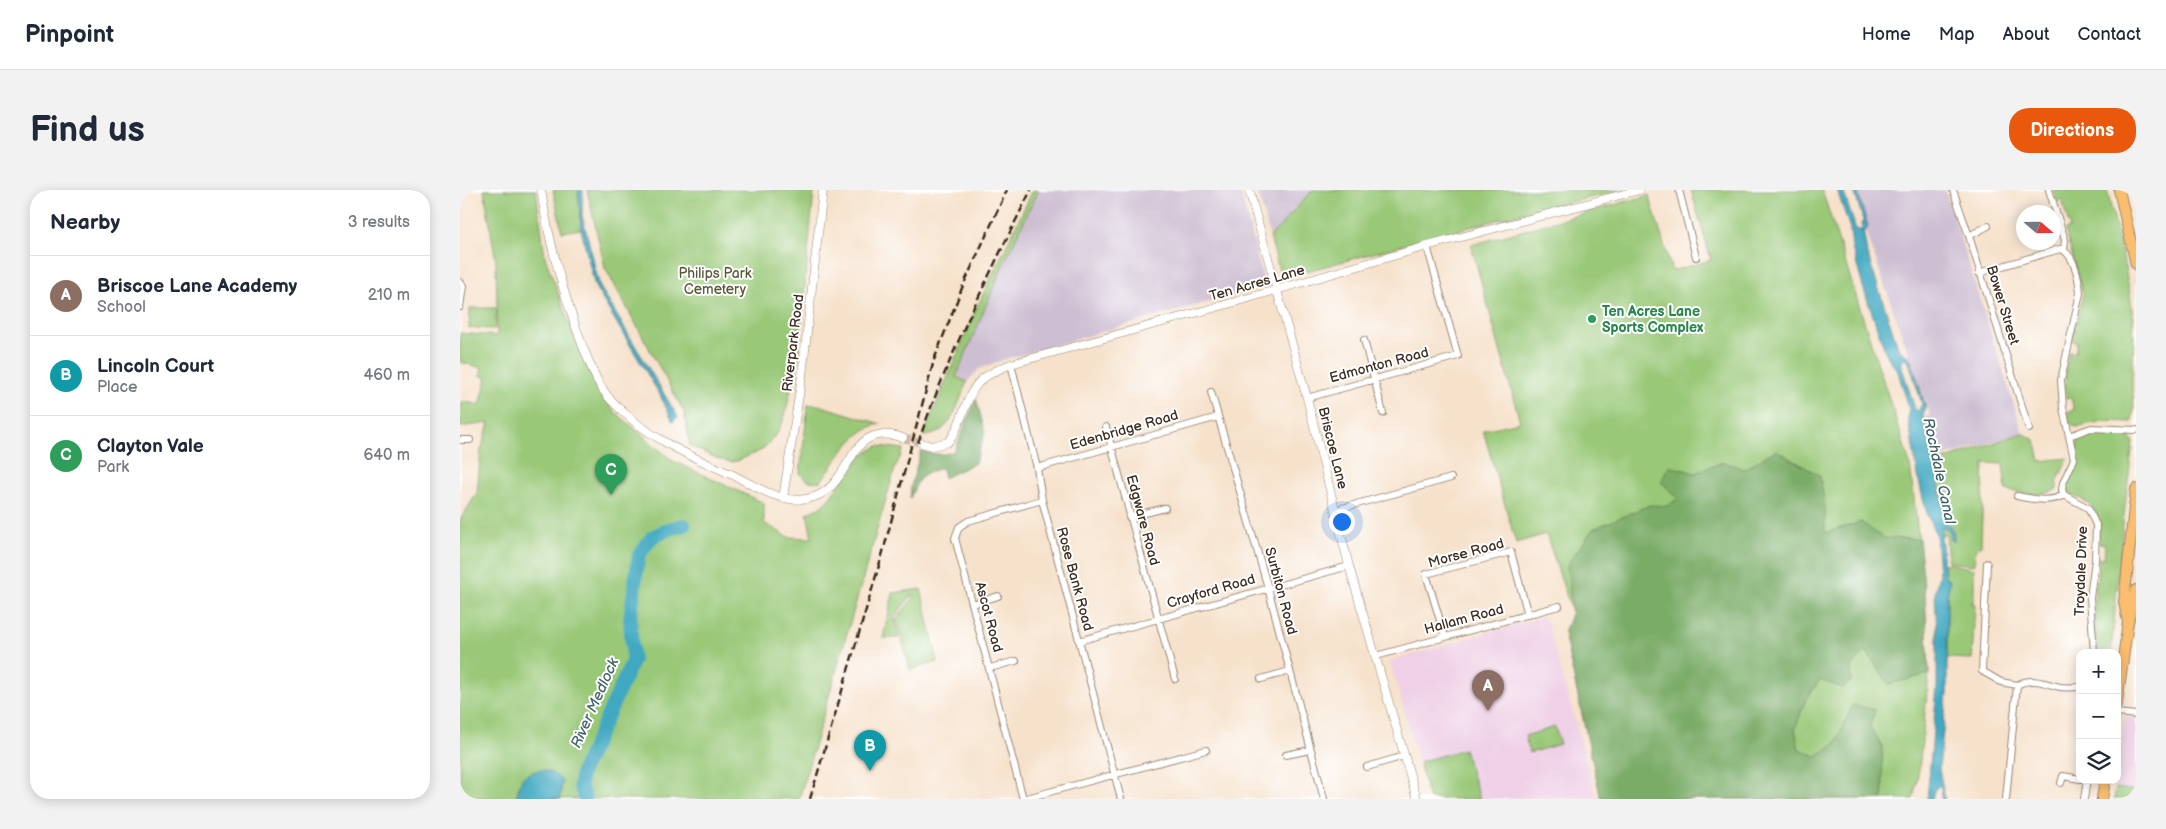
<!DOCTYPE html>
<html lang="en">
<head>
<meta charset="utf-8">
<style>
  :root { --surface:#fff; --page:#f2f2f3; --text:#1f2937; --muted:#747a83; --line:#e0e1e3; --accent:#ea580c }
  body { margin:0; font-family:"Balsamiq Sans",sans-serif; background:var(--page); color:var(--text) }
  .controls { position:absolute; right:15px; bottom:15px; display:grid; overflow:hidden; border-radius:10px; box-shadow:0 2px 12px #0003 }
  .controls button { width:45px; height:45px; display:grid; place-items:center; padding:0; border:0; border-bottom:1px solid var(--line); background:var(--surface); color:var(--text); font:25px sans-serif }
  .compass { position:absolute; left:1556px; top:15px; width:45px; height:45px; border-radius:50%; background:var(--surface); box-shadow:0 2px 12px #0003; rotate:110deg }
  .you { position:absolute; left:881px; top:331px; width:18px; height:18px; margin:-12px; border:4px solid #fff; border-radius:50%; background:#1a73e8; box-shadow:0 0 0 8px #1a73e833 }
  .badge { display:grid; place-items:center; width:32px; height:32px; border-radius:50%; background:var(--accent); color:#fff; font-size:16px; font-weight:700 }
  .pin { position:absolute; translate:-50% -41px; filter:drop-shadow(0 1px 2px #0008) }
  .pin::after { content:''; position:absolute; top:26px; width:18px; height:15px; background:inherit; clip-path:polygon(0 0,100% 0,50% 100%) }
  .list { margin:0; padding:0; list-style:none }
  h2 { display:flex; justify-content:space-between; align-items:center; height:65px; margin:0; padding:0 20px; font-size:21px }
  h2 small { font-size:16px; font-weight:400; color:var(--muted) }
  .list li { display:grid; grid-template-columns:32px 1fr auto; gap:15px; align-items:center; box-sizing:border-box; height:80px; padding:0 20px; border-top:1px solid var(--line) }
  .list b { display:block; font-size:19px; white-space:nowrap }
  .list p { margin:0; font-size:16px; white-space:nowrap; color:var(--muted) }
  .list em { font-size:16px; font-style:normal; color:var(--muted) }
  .icon { flex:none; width:28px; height:28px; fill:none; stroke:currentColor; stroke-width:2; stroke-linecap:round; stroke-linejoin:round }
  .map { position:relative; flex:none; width:1676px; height:609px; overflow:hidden; border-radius:20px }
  header { display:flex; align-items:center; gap:30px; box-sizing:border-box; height:70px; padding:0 25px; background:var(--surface); border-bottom:1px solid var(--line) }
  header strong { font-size:24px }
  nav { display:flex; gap:28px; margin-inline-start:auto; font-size:18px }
  .intro { display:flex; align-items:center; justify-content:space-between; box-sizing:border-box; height:120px; padding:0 30px }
  h1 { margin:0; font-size:35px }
  .button { padding:12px 22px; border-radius:20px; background:var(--accent); color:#fff; font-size:18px; font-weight:700 }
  main { display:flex; gap:30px; padding:0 30px }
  aside { flex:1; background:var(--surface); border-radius:20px; box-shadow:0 2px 12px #0003 }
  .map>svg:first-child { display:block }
  .built { fill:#efd0e6 }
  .industrial { fill:#cdbed2 }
  .green { fill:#99c877; stroke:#6a794a }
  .forest { fill:#7aac68; stroke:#5a6b43 }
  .water { fill:#40a8c1; stroke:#3e6970; fill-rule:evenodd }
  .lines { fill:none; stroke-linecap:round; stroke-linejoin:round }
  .river { stroke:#40a8c1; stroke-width:14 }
  .tertiary-tunnel { stroke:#d1bca8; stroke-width:8; stroke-dasharray:8 4; stroke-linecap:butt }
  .minor-casing { stroke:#988674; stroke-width:8 }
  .tertiary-casing { stroke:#988674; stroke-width:9 }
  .trunk-casing { stroke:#988674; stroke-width:12 }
  .minor { stroke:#fff; stroke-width:6 }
  .tertiary { stroke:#fff; stroke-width:8 }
  .trunk { stroke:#fbbd6e; stroke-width:10 }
  .rail { stroke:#3b2a1e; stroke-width:2.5; stroke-dasharray:8 4; stroke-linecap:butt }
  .leisure-dot { fill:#2e9e5b; stroke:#fff; stroke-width:2 }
  .labels { text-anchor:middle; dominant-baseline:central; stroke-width:4; stroke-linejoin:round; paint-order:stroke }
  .park-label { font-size:14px; fill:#575939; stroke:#fff }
  .street-label { font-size:14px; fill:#3b2a1e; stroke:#fff }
  .leisure-label { font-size:14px; font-weight:bold; fill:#27864d; stroke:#fff; text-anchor:start }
  .water-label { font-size:15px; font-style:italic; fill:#3d6367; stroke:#fff }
</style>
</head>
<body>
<header>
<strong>Pinpoint</strong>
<nav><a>Home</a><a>Map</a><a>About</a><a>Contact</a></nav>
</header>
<div class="intro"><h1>Find us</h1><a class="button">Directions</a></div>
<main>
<aside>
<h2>Nearby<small>3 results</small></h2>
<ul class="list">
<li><span class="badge" style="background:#8d6e63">A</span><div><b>Briscoe Lane Academy</b><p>School</p></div><em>210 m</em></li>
<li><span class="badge" style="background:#0f9aa8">B</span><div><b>Lincoln Court</b><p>Place</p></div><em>460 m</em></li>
<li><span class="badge" style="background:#2e9e5b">C</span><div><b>Clayton Vale</b><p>Park</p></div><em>640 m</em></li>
</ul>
</aside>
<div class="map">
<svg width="1676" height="609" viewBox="0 0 1676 609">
  <rect width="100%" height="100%" fill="#fff"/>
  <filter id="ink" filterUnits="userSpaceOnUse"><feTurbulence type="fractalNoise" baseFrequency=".02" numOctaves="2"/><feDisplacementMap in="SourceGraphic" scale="10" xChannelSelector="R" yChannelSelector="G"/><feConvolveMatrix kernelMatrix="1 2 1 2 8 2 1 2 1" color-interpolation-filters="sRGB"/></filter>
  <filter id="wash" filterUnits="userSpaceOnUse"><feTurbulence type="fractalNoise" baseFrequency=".0096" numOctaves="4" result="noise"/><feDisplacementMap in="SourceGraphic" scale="20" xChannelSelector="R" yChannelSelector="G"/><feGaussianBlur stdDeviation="1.12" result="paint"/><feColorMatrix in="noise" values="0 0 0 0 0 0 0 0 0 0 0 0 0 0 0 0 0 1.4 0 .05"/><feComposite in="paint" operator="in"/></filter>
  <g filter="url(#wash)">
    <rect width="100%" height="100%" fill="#f6e1ca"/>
    <path class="built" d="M1085,426L1137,609H969L930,471Z
      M1665,527L1676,528V601L1655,598Z"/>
    <path class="industrial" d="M579,0H780L805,96L545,169L519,179L507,192L496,188L543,75Z
      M797,0H853L810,47Z
      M1393,0H1485L1563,243L1477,268L1466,228L1470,225L1414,65Z"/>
    <path class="green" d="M24,0H76L85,67L109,133L138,200L155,222L213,271L304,313V333L328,347L352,348L347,323L359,318L368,310L402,265L418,256L444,259L435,278L339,609H0V330L17,303L21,260L29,233L0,237L2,211L20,215L27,188L20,185L22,178L0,172V143L37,146V119L35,139L9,138L10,118H37L36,72Z
      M93,0H118L121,39L102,42Z
      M127,0H354L338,169L324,229L317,244L302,260L277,271L270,272L256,268L230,256L224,222L145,78Z
      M573,0H579L543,75L496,187L507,192C497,215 492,245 463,246L516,119Z
      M853,0H1165L1062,23L829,86L819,80L810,47Z
      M1231,0H1362L1450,274L1465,405L1469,484L1459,580L1453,609H1141L1104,443L1112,422L1086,344L1056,353L1023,240L1060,232L1011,55L1189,5L1212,81L1251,70Z
      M1593,0H1647C1657,42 1669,86 1673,129C1675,151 1672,173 1672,195C1673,207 1676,221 1671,232L1643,231L1616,237L1609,232L1607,222L1614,220L1611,208L1606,209L1605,183L1609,162L1615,163L1617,152L1612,150L1623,104L1605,40L1610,38L1602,10L1597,12Z
      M348,215H358L421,234C393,238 378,270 361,291C351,293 346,291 340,284Z
      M1563,243L1575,250L1580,271L1608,268L1597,292V299C1583,308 1562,303 1546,300L1543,274L1524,273L1521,355L1515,361L1514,375L1488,372L1486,345H1481L1482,336L1490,342L1494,350L1489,335L1484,332L1486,327L1474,273Z
      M1641,243L1667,244L1673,251L1663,334L1651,463H1637L1634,410L1639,368H1644L1645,354L1639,353C1640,336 1640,317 1621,309C1613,306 1609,305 1606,297L1616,273L1618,250L1629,245Z
      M1484,374H1491L1514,379V411L1511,413L1515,414L1512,469L1487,468V406L1490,391L1485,387Z
      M461,399L478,472L450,480L436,429L455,406L452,405L434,427L439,448H423L433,403Z
      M1095,537L1100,554L1069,563L1065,546Z
      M1004,559L1020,609H969L959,572Z
      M1656,598L1676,601V609H1654Z"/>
    <path class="forest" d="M516,208L525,243L515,273L484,288L482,278C460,284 459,288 450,308L451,296L461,261C473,264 483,267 495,260Z
      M1316,260L1360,286L1365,317V343L1401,332L1423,348L1459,349L1465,405L1469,484L1429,494L1406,461L1391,476V491L1383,498L1360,490L1346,509L1335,539L1339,559L1356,566L1375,554L1393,515L1415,520L1410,537L1422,556L1423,609H1141L1104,443L1112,422L1107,375L1133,339L1190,315L1208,316L1218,308L1201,292L1209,276L1235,283L1263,272L1284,279Z"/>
    <path class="water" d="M118,0H123L122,25L140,97L218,227L213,232L200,205L135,97L121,39Z
      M1377,0H1383L1396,39L1400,40L1404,45L1407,63L1439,160L1449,167L1453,176L1466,218L1463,226L1486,327L1484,332C1492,337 1495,341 1494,351L1491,350L1490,342L1482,336L1481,344L1485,387L1490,391L1487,406V504L1479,579L1485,609H1481L1482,600L1479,595L1474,601L1472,609H1467L1477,497V444L1475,402L1479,384L1476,344C1461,321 1454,258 1448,229L1449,218L1437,179L1431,173L1425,161L1403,97L1392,58L1390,39ZM1442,168L1449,172L1462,214L1458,221L1455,219L1442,177Z
      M1394,0H1397L1408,36L1404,44L1401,40L1403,30Z
      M79,580C89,581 97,584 102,592L100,609H56C60,590 60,585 79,580Z"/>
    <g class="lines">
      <path class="river" d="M125,609L120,596L121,584L173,470L170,429L179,365L192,347L209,339L224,335"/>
    </g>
  </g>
  <g filter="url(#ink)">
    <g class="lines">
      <path class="tertiary-tunnel" d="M443,248L461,253"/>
      <defs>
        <path id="minor" d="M1219,0L1236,67
          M1493,0L1509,46L1569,239
          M1589,0L1605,50L1604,60
          M1509,46L1528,36
          M1519,83L1600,59C1614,62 1619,90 1620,103L1601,190L1603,218L1614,269L1603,293L1602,300L1604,305
          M0,92L3,96L0,117
          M904,150L923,223
          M551,174L577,278L582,310L661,609
          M751,202L808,398L864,609
          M847,208L998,166L967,56
          M646,237L715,489
          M1609,246L1631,238L1676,240
          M0,250H10
          M577,278L758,227
          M1604,305L1628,318L1636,335L1635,370L1630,408L1634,463
          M1557,306C1571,309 1591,313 1604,305
          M875,320L991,288
          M669,327L705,318
          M1527,373L1522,481L1541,492L1557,495C1572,487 1584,493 1600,497C1606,498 1613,497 1620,497
          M513,414L538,406
          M985,447L966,384L1051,362L1068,425
          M619,451L889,376
          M916,466L1099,416
          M530,478L556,471
          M801,489L830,481
          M1657,523L1676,525
          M826,565L850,560
          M907,577L944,566
          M1601,593L1603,586L1620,589
          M563,609L495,348L499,337L508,331L582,310
          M563,609L746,560
          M1546,609L1557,495
          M1624,609L1627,590"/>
        <path id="tertiary" d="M81,0C89,54 104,106 123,157C131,176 137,195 151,210C184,246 229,266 273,285C297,297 326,317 354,307C395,293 386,229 443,248
          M789,0L847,208L889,376L957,609
          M461,253L472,256L488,252C495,245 497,237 501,228C514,194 516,188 551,174L768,114L967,56L1179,0
          M323,308L342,186L363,0"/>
        <path id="trunk" d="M1659,0L1676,74
          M1668,432L1664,412L1676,299
          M1657,513L1668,432L1676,400
          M1642,609L1645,590"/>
      </defs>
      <use href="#minor" class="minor-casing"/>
      <use href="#tertiary" class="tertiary-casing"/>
      <use href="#trunk" class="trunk-casing"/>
      <use href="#minor" class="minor"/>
      <use href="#tertiary" class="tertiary"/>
      <use href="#trunk" class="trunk"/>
      <path class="rail" d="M458,253C488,166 530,82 571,0
        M350,609L423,362L474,170L502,98L547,0"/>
    </g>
  </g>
  <circle class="leisure-dot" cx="1132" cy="129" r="5"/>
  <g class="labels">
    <g class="park-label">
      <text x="255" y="83">Philips Park<tspan x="255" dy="16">Cemetery</tspan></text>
    </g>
    <g class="street-label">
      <text transform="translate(797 93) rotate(-16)">Ten Acres Lane</text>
      <text transform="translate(1543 115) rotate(73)">Bower Street</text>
      <text transform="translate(333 153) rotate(-83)">Riverpark Road</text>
      <text transform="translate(919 175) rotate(-15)">Edmonton Road</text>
      <text transform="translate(664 240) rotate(-16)">Edenbridge Road</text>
      <text transform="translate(873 258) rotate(76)">Briscoe Lane</text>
      <text transform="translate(683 330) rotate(75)">Edgware Road</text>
      <text transform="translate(1006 363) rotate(-15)">Morse Road</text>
      <text transform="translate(1621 381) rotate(-88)">Troydale Drive</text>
      <text transform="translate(615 389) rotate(75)">Rose Bank Road</text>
      <text transform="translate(751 401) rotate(-16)">Crayford Road</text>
      <text transform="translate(821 401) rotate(75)">Surbiton Road</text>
      <text transform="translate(529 427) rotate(75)">Ascot Road</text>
      <text transform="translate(1004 429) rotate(-15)">Hallam Road</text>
    </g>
    <g class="leisure-label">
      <text x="1142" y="121">Ten Acres Lane<tspan x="1142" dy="16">Sports Complex</tspan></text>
    </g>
    <g class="water-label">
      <text transform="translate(1479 281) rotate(78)">Rochdale Canal</text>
      <text transform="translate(135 513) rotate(-66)">River Medlock</text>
    </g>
  </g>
</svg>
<div class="controls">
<button>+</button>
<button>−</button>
<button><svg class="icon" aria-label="layers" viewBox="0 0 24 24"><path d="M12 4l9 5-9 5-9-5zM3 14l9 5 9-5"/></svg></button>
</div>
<svg class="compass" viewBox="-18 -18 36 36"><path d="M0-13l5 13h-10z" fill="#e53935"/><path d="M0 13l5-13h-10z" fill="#747a83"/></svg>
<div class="you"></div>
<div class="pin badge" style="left:1028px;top:521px;background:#8d6e63">A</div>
<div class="pin badge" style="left:410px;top:581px;background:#0f9aa8">B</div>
<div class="pin badge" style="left:151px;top:305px;background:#2e9e5b">C</div>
</div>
</main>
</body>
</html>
